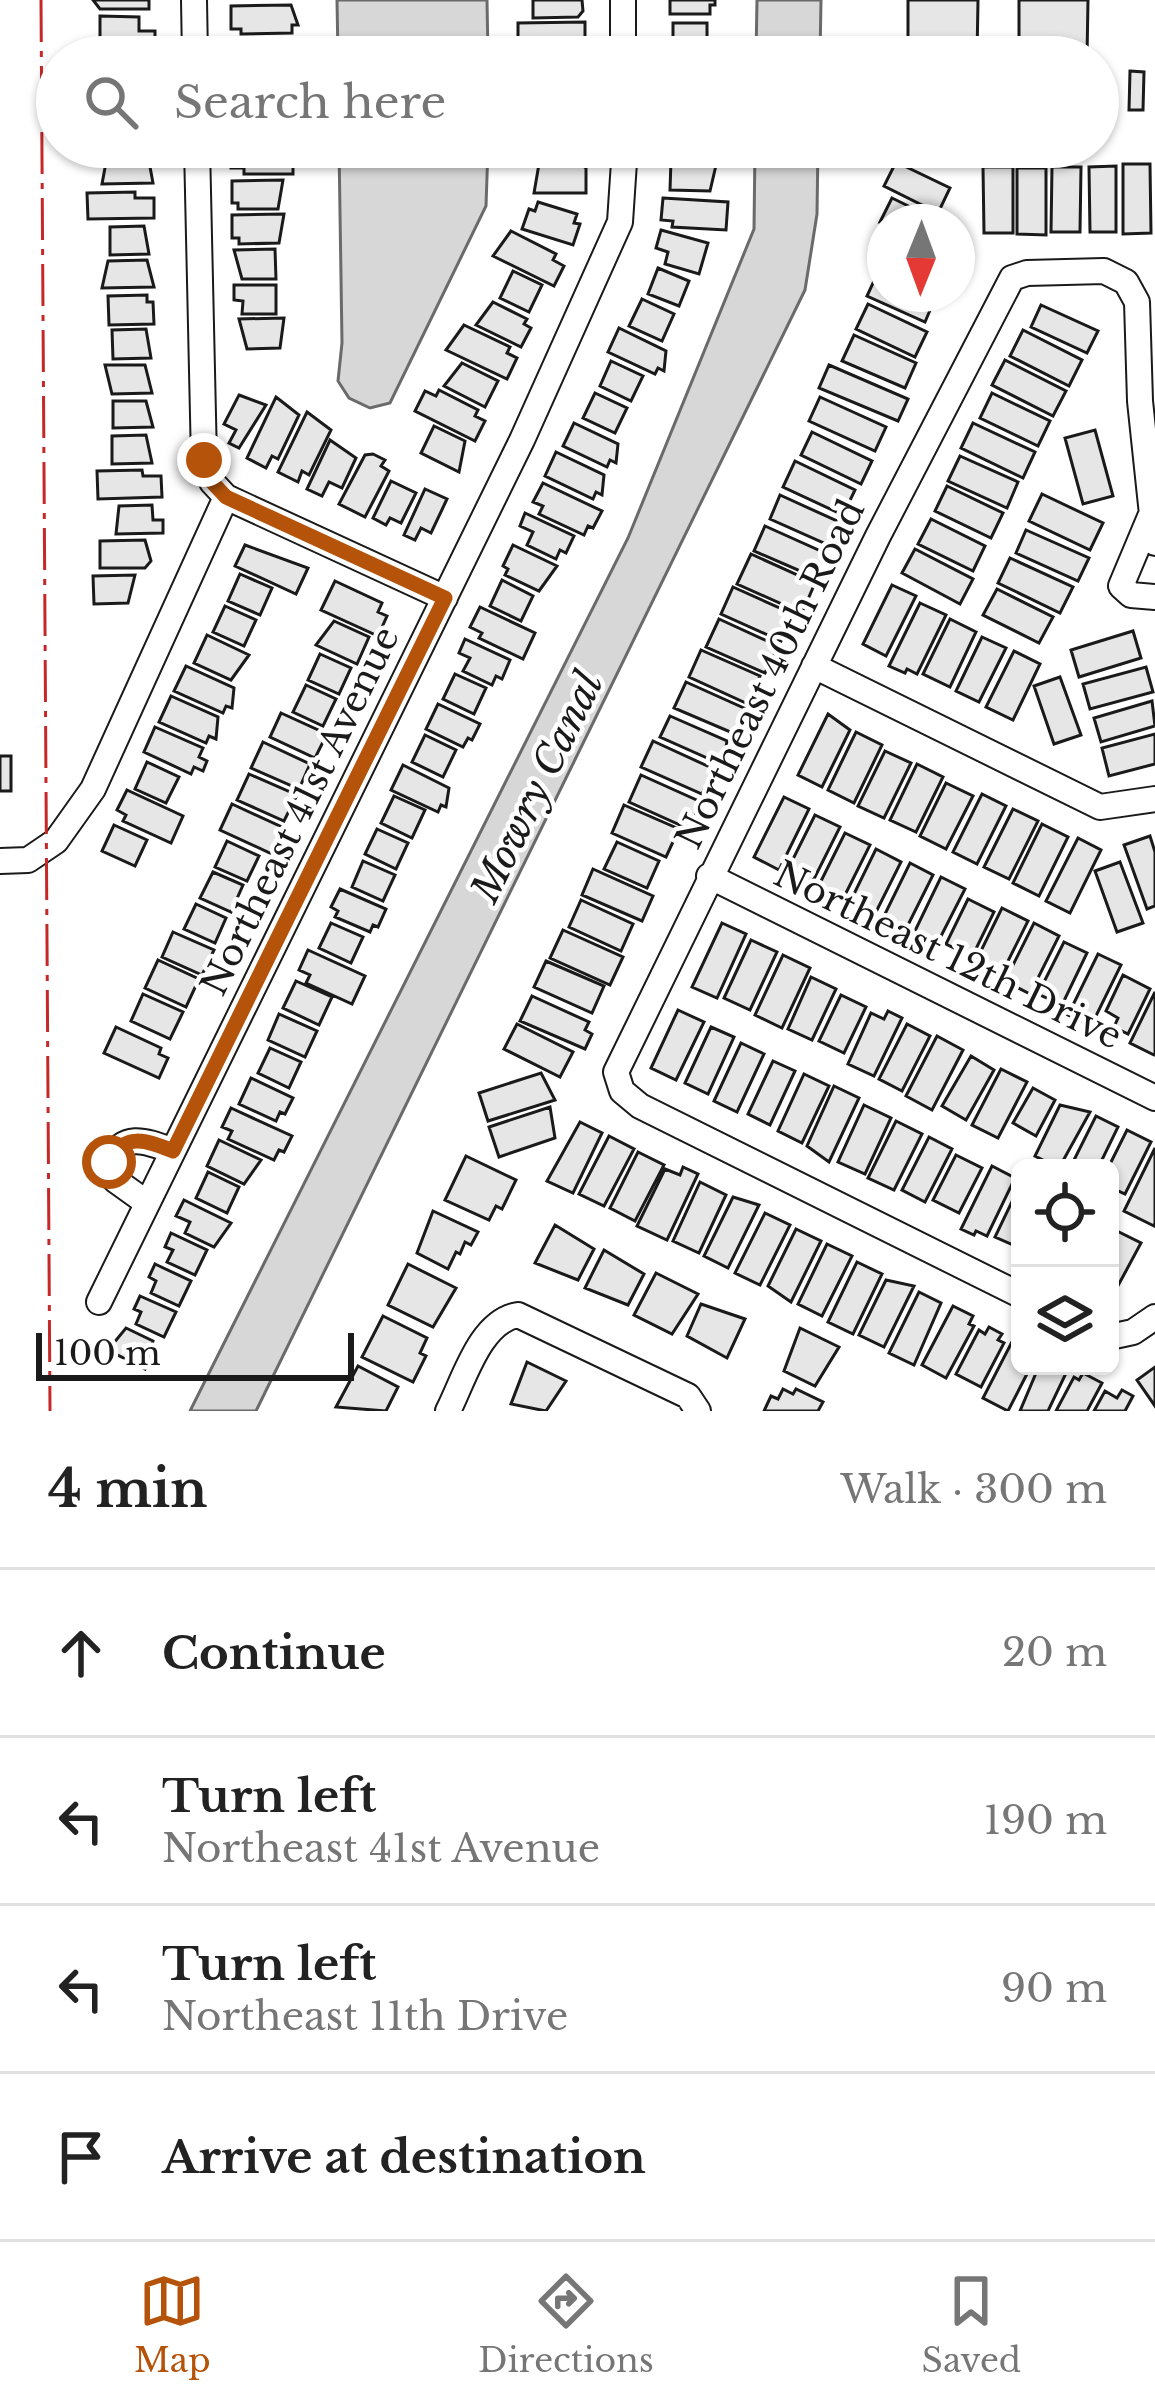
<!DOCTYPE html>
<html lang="en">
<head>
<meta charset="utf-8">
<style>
  :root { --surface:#fff; --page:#f2f2f2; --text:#222; --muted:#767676; --line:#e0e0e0; --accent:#b45309 }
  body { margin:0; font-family:"Libre Baskerville",serif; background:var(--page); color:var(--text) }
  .controls { position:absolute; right:36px; bottom:36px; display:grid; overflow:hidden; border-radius:18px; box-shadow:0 3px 9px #0004 }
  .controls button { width:108px; height:108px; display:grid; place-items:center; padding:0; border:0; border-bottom:3px solid var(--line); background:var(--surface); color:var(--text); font:60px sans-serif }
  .compass { position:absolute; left:867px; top:204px; width:108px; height:108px; border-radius:50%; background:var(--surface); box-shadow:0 3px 9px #0004; rotate:181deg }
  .scale { position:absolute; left:36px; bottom:30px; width:318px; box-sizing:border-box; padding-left:12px; border:6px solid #1a1a1a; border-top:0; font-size:33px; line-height:42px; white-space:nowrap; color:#1a1a1a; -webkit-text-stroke:9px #fff; paint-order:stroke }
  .stop { position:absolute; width:36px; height:36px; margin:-27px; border:9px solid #b45309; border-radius:50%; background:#fff }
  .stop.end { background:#b45309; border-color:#fff; box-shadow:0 3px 12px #0008 }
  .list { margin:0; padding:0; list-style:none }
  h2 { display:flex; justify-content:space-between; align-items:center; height:156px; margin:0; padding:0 48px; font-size:51px }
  h2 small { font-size:39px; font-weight:400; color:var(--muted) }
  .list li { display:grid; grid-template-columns:78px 1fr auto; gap:36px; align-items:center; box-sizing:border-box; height:168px; padding:0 48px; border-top:3px solid var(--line) }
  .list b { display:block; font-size:45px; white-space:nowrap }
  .list p { margin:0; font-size:39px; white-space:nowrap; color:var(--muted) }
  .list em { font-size:39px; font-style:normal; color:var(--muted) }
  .icon { flex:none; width:66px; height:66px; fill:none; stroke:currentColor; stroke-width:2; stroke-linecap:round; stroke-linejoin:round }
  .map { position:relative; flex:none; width:1155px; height:1411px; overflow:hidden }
  .search { position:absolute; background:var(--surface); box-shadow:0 3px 9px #0004; left:36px; right:36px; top:36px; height:132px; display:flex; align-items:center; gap:30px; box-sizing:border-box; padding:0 42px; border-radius:66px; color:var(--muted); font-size:45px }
  .sheet { height:828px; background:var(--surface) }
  nav { display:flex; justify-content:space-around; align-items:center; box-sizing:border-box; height:168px; border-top:3px solid var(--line); background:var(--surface); font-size:33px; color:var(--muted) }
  nav a { display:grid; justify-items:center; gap:6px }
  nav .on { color:var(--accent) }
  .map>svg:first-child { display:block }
  .water { fill:#d7d7d7; stroke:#6a6a6a; stroke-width:3 }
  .building { fill:#e6e6e6; stroke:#1a1a1a; stroke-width:3 }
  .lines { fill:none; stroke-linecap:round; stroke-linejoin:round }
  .minor-casing { stroke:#1a1a1a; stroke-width:28 }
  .minor { stroke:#fff; stroke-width:24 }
  .power { stroke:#c62828; stroke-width:3; stroke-dasharray:42 9 6 9; stroke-linecap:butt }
  .route { stroke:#b45309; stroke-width:15 }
  .labels { text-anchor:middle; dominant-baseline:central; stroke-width:9; stroke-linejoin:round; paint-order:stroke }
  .street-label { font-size:36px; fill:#1a1a1a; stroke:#fff }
  .water-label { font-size:39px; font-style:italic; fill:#1a1a1a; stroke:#fff }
</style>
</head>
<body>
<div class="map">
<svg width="1155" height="1411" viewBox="0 0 1155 1411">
  <rect width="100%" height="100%" fill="#fff"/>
  <path class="water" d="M337,0H487L488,57H338Z
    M757,0H821L820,57H756Z
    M339,147H488L486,206L390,403L370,408L349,398L338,381L342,343Z
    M755,147H818L817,214L805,290L256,1411H190L628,538L754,229Z"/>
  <path class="building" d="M93,0H149V9H100Z
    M533,0H582L583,11L578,17L533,18Z
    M670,0H715V5H710V14H670Z
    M908,0H978L977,57H908Z
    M1019,0H1088L1087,57H1019Z
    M291,5L298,25H292V33L241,34V29H231V6Z
    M100,16L139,17V31H155V46H100Z
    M585,22V47H572L573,52L524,53L523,45H518V23Z
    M673,23H707V49H673Z
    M284,41L291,57H231L230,42Z
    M153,52V57H99V53Z
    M1130,71L1144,72L1143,110H1129Z
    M88,147H154V149L89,151Z
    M231,147H298V164H293V174H244V168H231Z
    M536,147H586V159L535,157Z
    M664,147H725V153H663Z
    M148,156L153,183L102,184L107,157Z
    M671,160L717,161L710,191L670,190Z
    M896,162L950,188L938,213L884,186Z
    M579,163L586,168V193H534L539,164Z
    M1123,164H1150L1151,233L1123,234Z
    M1116,166V232H1090L1089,167Z
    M983,167H1013V233H984Z
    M1052,167H1081L1080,232H1051Z
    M1017,168H1046V235L1017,234Z
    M283,180L278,209H238V203H232V181Z
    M135,192V198H154V218L88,219L87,193Z
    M663,198L728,202L726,230L672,227L673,221L661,220Z
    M892,198L941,222H880Z
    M538,202L577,214L574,223L580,224L573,245L522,229L529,209L535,211Z
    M284,214L279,243L239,244V238H232V215Z
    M144,226L149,254L110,255V227Z
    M661,230L708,243L699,274L665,264L668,252L656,248Z
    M511,231L556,254L553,260L564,266L554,286L493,256Z
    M885,233V265L872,259Z
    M275,249L276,279H242L234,250Z
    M147,260L154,287L102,288L108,261Z
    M658,268L689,281L679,306L648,294Z
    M879,270L885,273V294L936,296L925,322L867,296Z
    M513,271L542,285L529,312L500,298Z
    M234,285H276V314H242L243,301L234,300Z
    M147,295V302H153L154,324L109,325L108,296Z
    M642,299L674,314L662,341L629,326Z
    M493,302L527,319L524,324L531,328L521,347L476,325Z
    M868,304L927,332L915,357L856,329Z
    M1041,305L1098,331L1087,353L1031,327Z
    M284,318L280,348L247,349L239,319Z
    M464,325L510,347L507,353L517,358L507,379L446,350Z
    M619,328L666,351L664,371L658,368L655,374L608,352Z
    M146,329L151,358L113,359L112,330Z
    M1023,330L1082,360L1069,386L1010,356Z
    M854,335L916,363L905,388L842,361Z
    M1005,360L1066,391L1053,416L992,385Z
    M611,361L643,376L631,401L600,386Z
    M462,363L498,381L485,407L444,386Z
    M105,365H145L152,393L112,394Z
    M829,365L908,399L898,421L819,388Z
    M439,390L478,410L475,416L485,421L475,441L415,411L425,391L436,396Z
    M595,393L627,408L615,433L583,418Z
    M992,393L1050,421L1038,446L980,418Z
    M239,395L266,405L239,448L229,443L236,430L224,424Z
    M276,397L299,415L278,459L272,456L266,468L247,458Z
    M820,397L886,427L875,451L809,421Z
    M113,401H146L153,427L113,428Z
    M307,412L331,430L309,475L302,471L298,482L278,472Z
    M574,423L618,444L616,463L610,460L607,467L563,446Z
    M973,423L1035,452L1023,478L961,448Z
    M434,426L465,441L459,472L421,453Z
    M1095,430L1113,496L1083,504L1065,438Z
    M812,432L872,461L861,484L801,455Z
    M146,435L152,463L112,464V436Z
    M330,440L356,458L342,488L329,482L322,496L307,489Z
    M556,452L604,475L602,495L596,492L593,499L545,476Z
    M373,454L385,460L381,466L389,471L365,517L339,504L365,455Z
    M960,456L1018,482L1007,508L948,481Z
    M795,461L855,490L843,515L783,487Z
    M142,470L143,476H161L162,497L98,499L97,471Z
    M391,481L416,493L401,523L390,518L386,525L373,518Z
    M543,483L602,511L593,528L588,526L584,535L539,514L543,506L533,502Z
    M947,486L1003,513L991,538L935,511Z
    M425,489L447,499L431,533L421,528L415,540L404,535Z
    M1042,494L1103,523L1090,550L1029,521Z
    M780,495L837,521L833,547L770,519Z
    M152,505L153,520H163V533L116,534L119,506Z
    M525,513L574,536L566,553L560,550L556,559L527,545L533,532L520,526Z
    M931,519L985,546L973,571L918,544Z
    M765,526L825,553L814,577L754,551Z
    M1026,530L1089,558L1078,581L1016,553Z
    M145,540L151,561L145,568H100V541Z
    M245,545L308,568L296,594L235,566Z
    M513,545L557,566L539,591L505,575L508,569L503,566Z
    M915,549L973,579L960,604L902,573Z
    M751,554L815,583L802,613L737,584Z
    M1010,558L1073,587L1060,613L998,583Z
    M240,574L272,588L260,615L228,601Z
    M135,575L128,603L94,604L93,576Z
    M502,580L533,596L521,621L490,606Z
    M335,581L382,603L378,612L387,616L378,636L321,610Z
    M892,585L916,596L886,656L863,644Z
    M733,587L793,614L781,641L721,614Z
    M997,589L1053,617L1039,643L983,615Z
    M920,603L946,615L917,674L907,669L905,673L889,666Z
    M225,606L256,620L244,646L213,632Z
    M480,607L535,633L523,659L479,638L482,633L470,627Z
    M719,619L778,646L765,673L706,647Z
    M950,619L976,632L950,687L923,674Z
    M334,621L369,637L357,664L316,645Z
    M1133,631L1141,658L1079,677L1071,650Z
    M207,635L249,655L231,680L194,663Z
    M982,637L1006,648L979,702L956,691Z
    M465,639L510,660L502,679L496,676L492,685L463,671L470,658L459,653Z
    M701,650L760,676L748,704L689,677Z
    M1014,651L1040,664L1013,720L986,707Z
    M320,654L351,668L339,694L308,680Z
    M186,666L234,688L232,708L226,706L223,713L174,691Z
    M1146,667L1153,692L1090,709L1083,684Z
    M455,674L486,688L474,714L443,699Z
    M1060,677L1081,735L1054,744L1034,686Z
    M686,682L746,709L735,734L674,708Z
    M306,685L336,699L323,726L293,712Z
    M171,696L218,717L216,739L209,736L206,743L159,722Z
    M1152,701L1155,726L1101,742L1094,718Z
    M438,704L480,724L472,740L468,738L463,747L426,729Z
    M281,713L327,734L315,758L270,737Z
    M828,714L850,730L822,787L798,775Z
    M670,716L727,741L723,765L660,737Z
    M155,727L203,748L199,757L207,761L203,771L194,767L191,774L144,752Z
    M856,732L882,745L854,803L828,790Z
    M1155,734V764L1109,776L1102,748Z
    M425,735L456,750L443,777L412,762Z
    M653,741L714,769L702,794L641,767Z
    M263,742L310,764L299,789L251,768Z
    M885,751L911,763L884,818L858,806Z
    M0,756H11V791H0Z
    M147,762L179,777L166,803L135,789Z
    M917,764L943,777L916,832L890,820Z
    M403,765L449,788L446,807L441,805L438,812L391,790Z
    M249,774L297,795L284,821L237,800Z
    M641,775L701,802L689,829L629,802Z
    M946,783L973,796L946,849L920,836Z
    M127,790L183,816L171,843L123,821L126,815L117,810Z
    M982,794L1006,806L977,864L953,852Z
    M394,796L425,810L412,838L381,823Z
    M784,797L809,809L779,870L754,857Z
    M232,804L284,828L272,854L220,830Z
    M624,805L679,829L666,857L612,833Z
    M1013,809L1038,821L1009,879L984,867Z
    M815,815L840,827L811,885L802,880L799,885L784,877Z
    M1042,824L1068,837L1039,896L1013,883Z
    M114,825L147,840L135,866L102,851Z
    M377,829L408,843L396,869L365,854Z
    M845,833L870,845L843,899L818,887Z
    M1150,836L1155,852V906L1147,909L1124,845Z
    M1078,838L1101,850L1070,913L1046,901Z
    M227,841L259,856L247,881L215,867Z
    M617,842L659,861L647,888L604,869Z
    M876,849L901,862L875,914L850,902Z
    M363,861L395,875L383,901L352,887Z
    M1120,862L1143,923L1117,932L1095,871Z
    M910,863L933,875L906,929L883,918Z
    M593,869L653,896L642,921L582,895Z
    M213,872L243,885L231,912L200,898Z
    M941,877L965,889L936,946L913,935Z
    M340,889L386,909L378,927L373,925L370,932L335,917L338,911L331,907Z
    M968,899L994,912L972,957L946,944Z
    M581,900L633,924L621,951L569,927Z
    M196,904L226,918L215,943L184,929Z
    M1002,908L1028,921L1001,975L975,963Z
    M331,923L363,937L351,963L319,948Z
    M722,923L746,934L717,998L692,987Z
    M1034,923L1059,936L1030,994L1005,981Z
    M563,930L623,957L610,985L550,958Z
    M173,932L214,950L202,975L162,957Z
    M751,940L777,952L750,1010L724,998Z
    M1064,942L1087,953L1062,1005L1038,994Z
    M308,950L365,976L352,1004L306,983L310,975L299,970Z
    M1098,954L1121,965L1091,1026L1068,1015Z
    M783,955L810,968L782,1028L755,1015Z
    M158,960L199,979L186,1007L145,988Z
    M546,961L604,986L592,1013L534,987Z
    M1123,975L1150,989L1128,1034L1114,1027L1118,1018L1106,1011Z
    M811,977L836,989L812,1040L788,1029Z
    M296,981L332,997L319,1025L283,1008Z
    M1155,992V1054L1154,1055L1130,1043Z
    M143,994L183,1012L170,1039L131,1021Z
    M841,995L866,1007L844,1053L819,1041Z
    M532,996L589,1022L585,1030L592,1034L585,1049L520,1021Z
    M678,1010L704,1022L676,1080L651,1068Z
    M888,1011L902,1018L874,1076L848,1064L871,1013L884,1019Z
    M279,1014L317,1031L305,1057L268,1040Z
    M517,1024L573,1052L560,1077L504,1049Z
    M907,1024L930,1036L902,1091L879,1079Z
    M116,1027L161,1048L159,1054L168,1058L159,1078L104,1053Z
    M711,1027L734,1037L708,1094L685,1083Z
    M937,1036L963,1050L932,1110L906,1096Z
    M741,1043L764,1054L737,1112L714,1101Z
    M270,1048L301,1062L289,1088L258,1073Z
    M971,1056L994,1070L966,1120L942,1106Z
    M773,1061L795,1071L770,1125L748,1114Z
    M1001,1069L1027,1082L998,1138L972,1125Z
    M541,1073L555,1100L488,1121L479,1093Z
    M804,1074L829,1086L802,1143L778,1131Z
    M251,1078L293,1098L285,1114L280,1112L276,1121L239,1104Z
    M834,1086L859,1098L829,1162L807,1146Z
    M1033,1088L1055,1100L1036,1136L1013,1123Z
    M864,1105L891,1118L865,1174L838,1162Z
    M1060,1105L1090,1112L1059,1168L1035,1156Z
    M550,1107L555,1138L499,1157L489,1127Z
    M231,1108L292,1136L284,1152L279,1150L274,1160L228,1139L232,1131L222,1127Z
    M1096,1116L1118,1127L1098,1168H1070Z
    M896,1121L922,1134L894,1190L868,1178Z
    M580,1122L602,1133L573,1193L547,1181Z
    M1127,1130L1151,1142L1125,1194L1110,1187L1108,1168Z
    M609,1136L634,1149L604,1206L579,1194Z
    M929,1137L952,1149L925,1202L902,1190Z
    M219,1140L261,1160L244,1184L207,1166Z
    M1155,1148V1223L1154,1226L1124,1211Z
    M638,1152L664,1165L635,1221L610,1208Z
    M956,1155L982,1168L959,1213L933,1200Z
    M466,1156L516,1180L502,1209L496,1206L489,1220L445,1200Z
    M992,1166L1015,1178L987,1236L976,1231L974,1235L961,1229Z
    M683,1167L698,1174L667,1240L637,1226L665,1169L680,1175Z
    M208,1172L239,1187L227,1213L196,1198Z
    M700,1182L726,1195L699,1253L673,1241Z
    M1020,1185V1248L995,1237Z
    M733,1197L759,1205L728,1268L704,1256Z
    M184,1200L231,1223L214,1247L185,1233L190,1222L176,1216Z
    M433,1211L478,1232L471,1245L465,1242L460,1254L456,1252L448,1269L417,1253Z
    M765,1213L790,1225L760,1285L735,1273Z
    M555,1225L594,1249L578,1280L535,1263Z
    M796,1229L821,1241L791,1302L768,1286Z
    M1117,1231L1141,1243L1113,1295L1110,1244Z
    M171,1233L207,1250L195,1275L167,1262L173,1250L165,1247Z
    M827,1244L852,1256L822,1316L798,1304Z
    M604,1250L644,1274L628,1305L585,1288Z
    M857,1262L882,1274L853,1334L828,1322Z
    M155,1264L191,1281L179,1306L151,1293L156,1281L149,1277Z
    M408,1264L456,1288L433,1327L388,1305Z
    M656,1273L698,1294L672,1334L634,1315Z
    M886,1280L914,1286L884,1347L859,1335Z
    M919,1292L941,1303L914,1365L889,1353Z
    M140,1296L176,1312L164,1337L136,1324L141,1312L134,1309Z
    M701,1304L745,1319L727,1358L687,1336Z
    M953,1306L973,1316L969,1324L974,1326L946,1378L922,1365Z
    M383,1316L427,1338L420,1353L426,1356L413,1382L362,1357Z
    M989,1327L1002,1334L998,1340L1004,1343L981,1387L956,1374L979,1330L985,1334Z
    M126,1328L153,1341L145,1369L108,1350Z
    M800,1328L839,1347L815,1386L784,1371Z
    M1014,1338L1020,1341V1366H1031L1008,1411L983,1398Z
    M527,1362L566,1381L546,1411L511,1404Z
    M358,1366L398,1387L386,1411L336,1407Z
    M1039,1366L1069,1367L1048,1411H1020Z
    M1155,1367V1406L1137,1380Z
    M1083,1373L1102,1383L1087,1411H1056L1074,1377L1079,1380Z
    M783,1389L793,1394L796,1389L823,1402L818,1411H764L771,1396L778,1399Z
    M1122,1390L1133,1396L1125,1411H1094L1105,1391L1117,1398Z"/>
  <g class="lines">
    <defs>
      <path id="minor" d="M194,0L195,57
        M623,0V57
        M197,147L204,460L212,482L226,497L445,598
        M1150,517L1121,586L1131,595L1155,597
        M814,666L1100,807L1155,799
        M0,861L28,860L56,841L93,789L226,497
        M709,876L1155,1098
        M147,1203L115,1180L109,1162C124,1131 146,1141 173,1151
        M1020,1295L640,1106L622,1091L616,1072L878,536L1012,278L1027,273L1104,271L1126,282L1137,302L1140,401L1155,543
        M99,1302L522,440L620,222L625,147
        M1110,1337L1133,1332L1155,1317
        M448,1411C464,1380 480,1321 518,1315L688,1396L698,1411"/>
    </defs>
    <use href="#minor" class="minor-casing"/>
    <use href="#minor" class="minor"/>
    <path class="power" d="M41,0L50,1411"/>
  </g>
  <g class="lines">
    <path class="route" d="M109,1162C125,1132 145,1140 173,1151L445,598L226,497L212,482L204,460"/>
  </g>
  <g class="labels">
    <g class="street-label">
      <text transform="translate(770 674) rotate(-64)">Northeast 40th Road</text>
      <text transform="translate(300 811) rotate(-64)">Northeast 41st Avenue</text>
      <text transform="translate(948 955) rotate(26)">Northeast 12th Drive</text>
    </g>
    <g class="water-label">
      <text transform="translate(537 787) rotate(-64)">Mowry Canal</text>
    </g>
  </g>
</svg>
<div class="controls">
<button><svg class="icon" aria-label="locate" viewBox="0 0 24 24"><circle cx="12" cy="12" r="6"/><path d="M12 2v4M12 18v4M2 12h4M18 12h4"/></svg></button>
<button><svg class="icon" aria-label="layers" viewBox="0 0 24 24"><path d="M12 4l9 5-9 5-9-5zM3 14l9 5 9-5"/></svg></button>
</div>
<svg class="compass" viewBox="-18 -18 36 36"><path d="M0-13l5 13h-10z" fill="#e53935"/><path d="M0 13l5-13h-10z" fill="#767676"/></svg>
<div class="scale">100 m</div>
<div class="stop" style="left:109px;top:1162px"></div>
<div class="stop end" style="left:204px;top:460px"></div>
<div class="search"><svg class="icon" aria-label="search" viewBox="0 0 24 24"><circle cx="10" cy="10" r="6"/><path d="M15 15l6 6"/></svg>Search here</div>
</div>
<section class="sheet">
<h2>4 min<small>Walk · 300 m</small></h2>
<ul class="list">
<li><svg class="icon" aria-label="ahead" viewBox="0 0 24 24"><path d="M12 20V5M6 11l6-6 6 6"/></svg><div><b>Continue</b></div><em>20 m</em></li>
<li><svg class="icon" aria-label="left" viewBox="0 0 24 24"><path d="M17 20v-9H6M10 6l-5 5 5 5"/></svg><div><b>Turn left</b><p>Northeast 41st Avenue</p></div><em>190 m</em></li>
<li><svg class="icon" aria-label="left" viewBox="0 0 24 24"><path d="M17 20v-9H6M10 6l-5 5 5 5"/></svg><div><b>Turn left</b><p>Northeast 11th Drive</p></div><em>90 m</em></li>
<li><svg class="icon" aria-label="arrive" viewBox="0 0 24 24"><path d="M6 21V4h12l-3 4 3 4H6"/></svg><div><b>Arrive at destination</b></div></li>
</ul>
</section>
<nav>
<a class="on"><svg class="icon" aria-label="map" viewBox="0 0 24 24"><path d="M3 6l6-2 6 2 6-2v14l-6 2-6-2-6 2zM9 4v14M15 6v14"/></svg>Map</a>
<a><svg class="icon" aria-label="directions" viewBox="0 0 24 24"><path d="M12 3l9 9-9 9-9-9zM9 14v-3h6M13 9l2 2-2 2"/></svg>Directions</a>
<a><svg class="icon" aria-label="saved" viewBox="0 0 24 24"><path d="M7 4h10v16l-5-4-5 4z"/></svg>Saved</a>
</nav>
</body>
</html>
